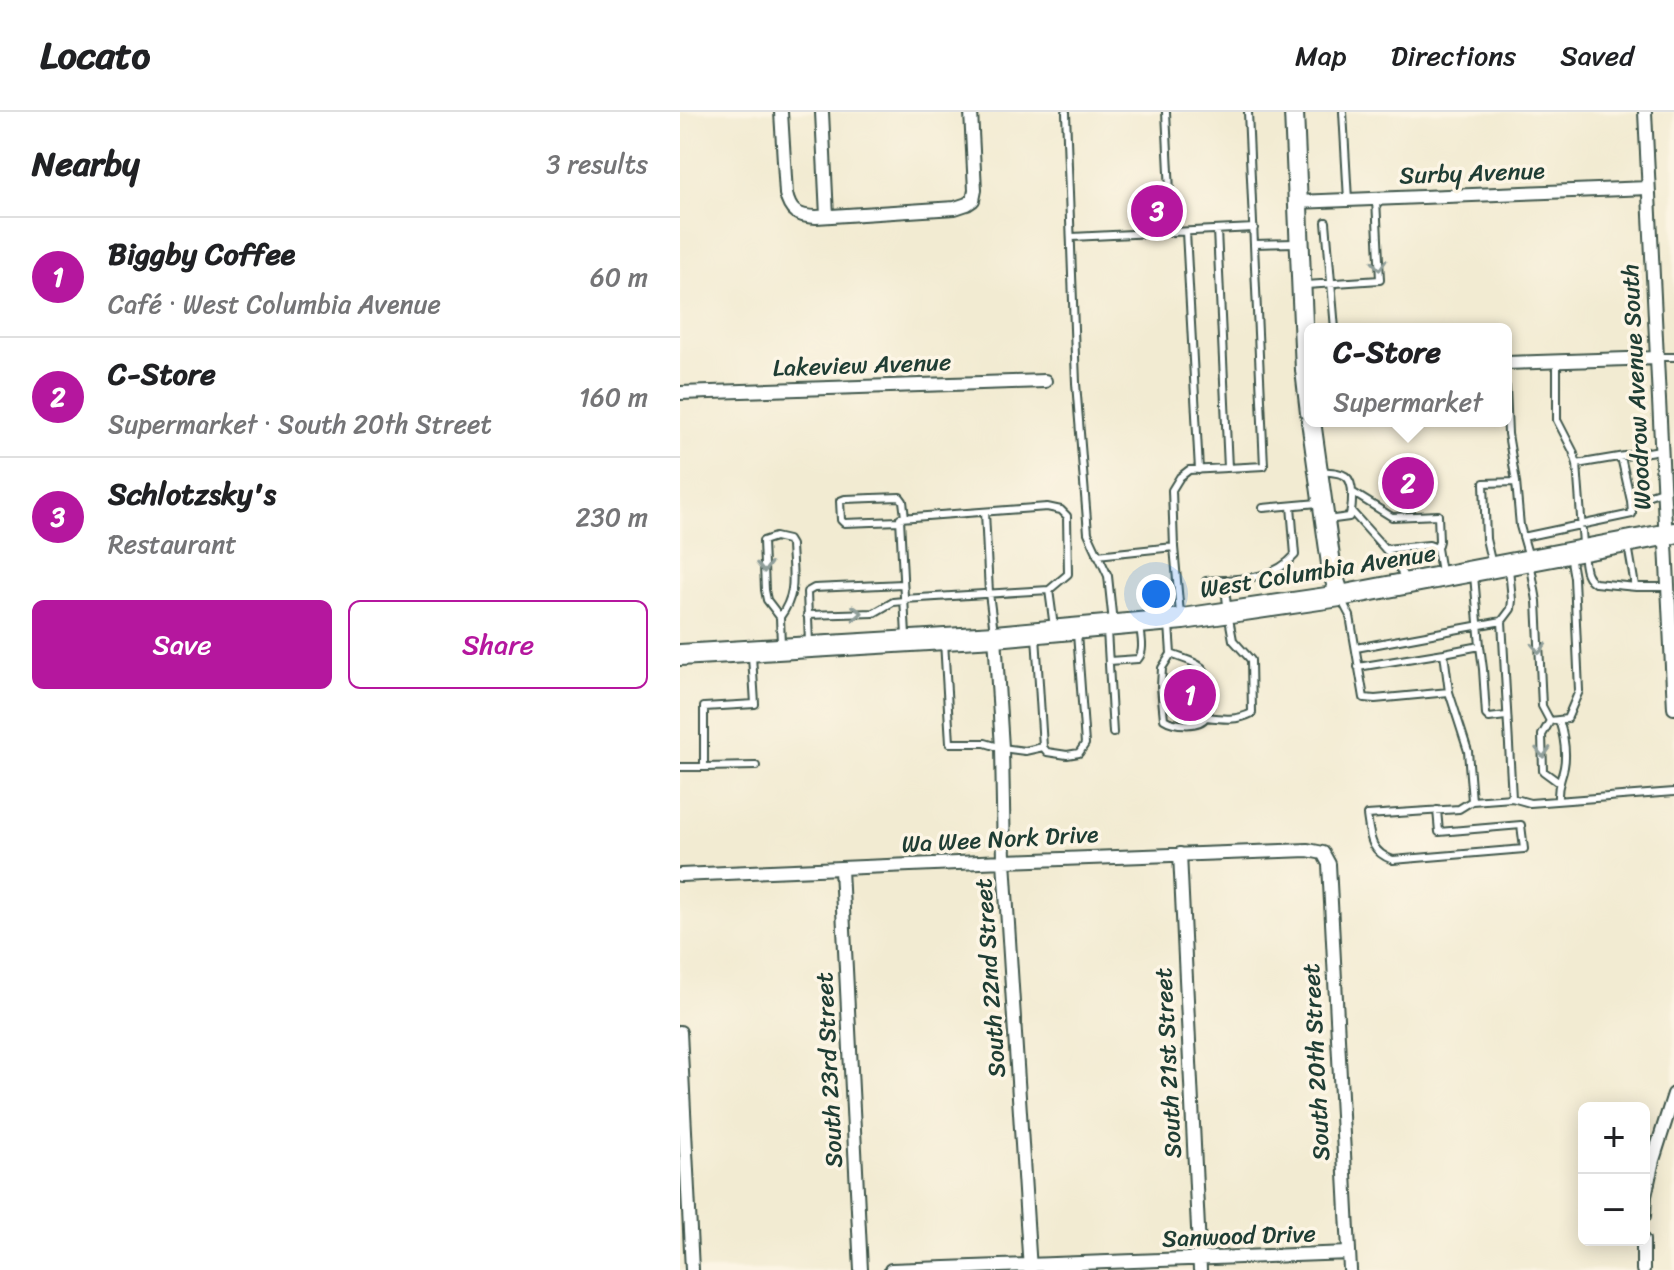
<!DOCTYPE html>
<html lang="en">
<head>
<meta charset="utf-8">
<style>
  :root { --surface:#fff; --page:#f6f6f6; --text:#202124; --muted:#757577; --line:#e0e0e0; --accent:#b5179e }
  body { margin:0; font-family:Sriracha,sans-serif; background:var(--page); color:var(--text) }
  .controls { position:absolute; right:24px; bottom:24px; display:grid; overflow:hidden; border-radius:12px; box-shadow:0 4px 20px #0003 }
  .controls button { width:72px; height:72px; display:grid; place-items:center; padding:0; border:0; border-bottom:2px solid var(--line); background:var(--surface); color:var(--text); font:40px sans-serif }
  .you { position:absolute; left:476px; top:482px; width:28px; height:28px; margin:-20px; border:6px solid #fff; border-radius:50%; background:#1a73e8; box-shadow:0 0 0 12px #1a73e833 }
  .badge { display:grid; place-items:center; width:52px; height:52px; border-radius:50%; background:var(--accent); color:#fff; font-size:26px; font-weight:700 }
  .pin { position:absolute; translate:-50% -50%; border:4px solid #fff; box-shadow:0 2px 8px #0006 }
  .popup { position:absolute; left:624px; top:211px; width:208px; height:104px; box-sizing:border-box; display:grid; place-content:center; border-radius:12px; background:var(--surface); filter:drop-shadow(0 2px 6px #0005); font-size:26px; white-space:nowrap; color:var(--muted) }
  .popup b { font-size:30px; color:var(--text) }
  .popup::after { content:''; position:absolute; left:50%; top:100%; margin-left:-16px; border:16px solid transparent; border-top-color:var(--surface) }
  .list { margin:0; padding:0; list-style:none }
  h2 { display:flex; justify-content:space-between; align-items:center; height:104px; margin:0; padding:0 32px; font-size:34px }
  h2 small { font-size:26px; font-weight:400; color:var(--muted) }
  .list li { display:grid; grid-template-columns:52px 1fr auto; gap:24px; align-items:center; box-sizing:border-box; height:120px; padding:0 32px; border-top:2px solid var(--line) }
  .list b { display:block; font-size:30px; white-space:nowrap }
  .list p { margin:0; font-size:26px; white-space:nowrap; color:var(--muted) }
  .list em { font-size:26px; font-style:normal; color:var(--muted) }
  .actions { display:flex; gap:16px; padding:24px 32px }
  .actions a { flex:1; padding:18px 0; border:2px solid var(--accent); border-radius:12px; text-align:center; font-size:28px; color:var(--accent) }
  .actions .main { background:var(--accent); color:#fff }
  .map { position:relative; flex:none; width:994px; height:1158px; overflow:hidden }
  header { display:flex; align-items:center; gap:48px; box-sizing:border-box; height:112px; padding:0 40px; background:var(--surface); border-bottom:2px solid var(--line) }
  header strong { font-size:38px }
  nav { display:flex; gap:44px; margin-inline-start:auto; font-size:28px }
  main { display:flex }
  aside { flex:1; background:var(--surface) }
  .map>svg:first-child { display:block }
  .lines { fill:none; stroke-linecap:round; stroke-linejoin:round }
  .service-casing { stroke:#3f574c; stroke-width:10 }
  .minor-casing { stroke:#3f574c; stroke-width:16 }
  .secondary-casing { stroke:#3f574c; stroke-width:22 }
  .primary-casing { stroke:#3f574c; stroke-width:24 }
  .service { stroke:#fff; stroke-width:6 }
  .minor { stroke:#fff; stroke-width:12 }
  .secondary { stroke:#fff; stroke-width:18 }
  .primary { stroke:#fff; stroke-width:20 }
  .oneway { stroke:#8f9e9a }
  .labels { text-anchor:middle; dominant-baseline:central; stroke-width:7; stroke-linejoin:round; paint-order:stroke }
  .street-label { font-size:24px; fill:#1f3d34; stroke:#fcf5e5 }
</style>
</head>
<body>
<header>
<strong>Locato</strong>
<nav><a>Map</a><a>Directions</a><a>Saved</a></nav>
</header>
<main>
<aside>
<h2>Nearby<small>3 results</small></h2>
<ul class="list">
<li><span class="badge">1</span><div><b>Biggby Coffee</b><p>Café · West Columbia Avenue</p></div><em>60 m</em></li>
<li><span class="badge">2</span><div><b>C-Store</b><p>Supermarket · South 20th Street</p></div><em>160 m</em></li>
<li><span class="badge">3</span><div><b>Schlotzsky's</b><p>Restaurant</p></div><em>230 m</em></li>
</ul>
<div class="actions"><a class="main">Save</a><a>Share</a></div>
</aside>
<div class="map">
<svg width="994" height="1158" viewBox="0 0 994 1158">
  <rect width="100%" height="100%" fill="#fcf5e5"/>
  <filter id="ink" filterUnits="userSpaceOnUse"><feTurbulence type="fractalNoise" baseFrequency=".0125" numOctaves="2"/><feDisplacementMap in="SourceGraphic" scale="16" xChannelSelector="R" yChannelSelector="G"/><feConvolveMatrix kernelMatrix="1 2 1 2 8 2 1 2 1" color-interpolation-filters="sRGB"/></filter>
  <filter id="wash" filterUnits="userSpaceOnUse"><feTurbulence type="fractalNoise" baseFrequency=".006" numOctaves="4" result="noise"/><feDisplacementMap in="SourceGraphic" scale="32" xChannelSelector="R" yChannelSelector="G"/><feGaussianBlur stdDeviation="1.8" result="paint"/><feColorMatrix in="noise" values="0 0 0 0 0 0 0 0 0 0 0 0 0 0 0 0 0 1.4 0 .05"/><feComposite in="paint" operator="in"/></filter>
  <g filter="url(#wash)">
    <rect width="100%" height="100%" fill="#f2ebd2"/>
  </g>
  <g filter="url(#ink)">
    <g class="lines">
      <defs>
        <path id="service" d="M386,0L396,271L408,421L428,464L433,511
          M486,0L492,120
          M663,0L668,88
          M646,110L655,217
          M537,118L548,356
          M506,120L519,358
          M392,125L574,116
          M575,132L616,131
          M626,173L700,168L696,87
          M978,245H994
          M877,249V308L893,339L897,352L903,432
          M826,275L828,322L836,370
          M941,345L951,389
          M897,352L980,338
          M641,359C661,361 673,360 672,385C672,393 672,398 669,405L647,408
          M672,380L712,405L758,403L759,429L757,436
          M583,396L638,391
          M305,400L309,481L314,520
          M672,400L715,448L726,469
          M220,409L164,411L161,408L160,389L165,387L220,385L223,389L225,405
          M843,425L952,402L951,389L982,379
          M948,433L955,474
          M705,437L749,433L757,436L761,460
          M903,442C905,454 904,465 915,471L956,475H987
          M417,443L494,435
          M812,453L806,427L804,371L836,370L840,414L850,449L857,489L862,594L870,609L887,607L899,579L894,466L890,443
          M526,469C557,467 593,469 615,443L611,394
          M224,487L369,478
          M661,487L670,504L684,586L695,587L769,580L788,639L792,689L832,686L822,509L676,536
          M500,502L494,435L492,378L500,365L509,358L584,354L568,0
          M127,503L194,501L213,490L224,489
          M100,505C118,481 112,462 111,433L108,428L95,425L83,429L85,478L87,488L100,505L101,533
          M822,509L831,497L832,488L829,456
          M489,512L491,542L482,556L481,575L484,607C493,613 519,616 526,605C533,593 531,563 521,555C514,549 500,546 491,542
          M427,518L433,621
          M226,524L220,406L367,395L381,398L387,404L388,462L369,478L374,515
          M356,524L363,635L367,640L387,643L399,641L405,632L397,521
          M264,529L270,631H305L322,636L345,639L363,635
          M129,531L127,480L134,476L223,472
          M800,534L803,557L806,603L809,606L826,604
          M429,549L458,547C465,539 461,524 460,514
          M678,555L764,541
          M769,580L764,541L800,534L794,463
          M526,605C542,607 557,609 572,601L571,548L553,528L548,501L544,468
          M870,609L862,623L863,659L878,670
          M0,655H24V595L75,592L72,544
          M24,655L76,654
          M832,686L850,691L994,680
          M878,688C877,672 881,670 884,655C887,639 884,624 879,608
          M757,698L759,720L841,713L844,737L713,748C690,740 690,725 687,703L779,697L792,689"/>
        <path id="minor" d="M101,0L106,82C110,100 117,104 136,105L275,96L287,92L293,88L295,78L291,0
          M142,0L147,104
          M965,0L994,596
          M617,90L968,76
          M826,251L977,246
          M0,281L365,269
          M315,524L322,636L324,749L350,1158
          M500,742L520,1158
          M161,757L181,1158
          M0,763L324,749L628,738L643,741L649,752L670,1158
          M0,920L12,1158
          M964,1104L965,1084L973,1048L994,982
          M211,1158L669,1141
          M963,1158V1128"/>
        <path id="secondary" d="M614,0L625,258L630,301
          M631,309L652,459L660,484"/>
        <path id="primary" d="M0,543L315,524L503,507L660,484L994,421"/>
      </defs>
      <use href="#service" class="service-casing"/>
      <use href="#minor" class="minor-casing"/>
      <use href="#secondary" class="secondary-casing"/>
      <use href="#primary" class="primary-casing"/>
      <use href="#service" class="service"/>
      <use href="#minor" class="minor"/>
      <use href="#secondary" class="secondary"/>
      <use href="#primary" class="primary"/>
    </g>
    <defs><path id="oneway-chevron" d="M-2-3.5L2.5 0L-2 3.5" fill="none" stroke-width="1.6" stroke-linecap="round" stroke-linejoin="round" transform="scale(2)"/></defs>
    <g class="oneway">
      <use href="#oneway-chevron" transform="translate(699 153) rotate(87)"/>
      <use href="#oneway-chevron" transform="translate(84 455) rotate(88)"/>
      <use href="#oneway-chevron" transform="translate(177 501) rotate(-2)"/>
      <use href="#oneway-chevron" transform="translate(859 536) rotate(87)"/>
      <use href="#oneway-chevron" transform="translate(863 640) rotate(88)"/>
    </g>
  </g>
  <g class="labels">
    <g class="street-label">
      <text transform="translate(792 61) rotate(-2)">Surby Avenue</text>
      <text transform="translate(182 253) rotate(-2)">Lakeview Avenue</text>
      <text transform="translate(956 275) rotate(-93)">Woodrow Avenue South</text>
      <text transform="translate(638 459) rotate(-9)">West Columbia Avenue</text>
      <text transform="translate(320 727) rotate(-3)">Wa Wee Nork Drive</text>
      <text transform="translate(310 866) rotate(-94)">South 22nd Street</text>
      <text transform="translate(636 950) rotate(-93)">South 20th Street</text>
      <text transform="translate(488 951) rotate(-93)">South 21st Street</text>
      <text transform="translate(149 958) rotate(-93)">South 23rd Street</text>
      <text transform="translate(559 1124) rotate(-2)">Sanwood Drive</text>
    </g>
  </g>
</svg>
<div class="controls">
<button>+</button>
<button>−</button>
</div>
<div class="you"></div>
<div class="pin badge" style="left:510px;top:583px">1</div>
<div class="pin badge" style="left:728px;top:371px">2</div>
<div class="popup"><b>C-Store</b>Supermarket</div>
<div class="pin badge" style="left:477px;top:99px">3</div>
</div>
</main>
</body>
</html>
